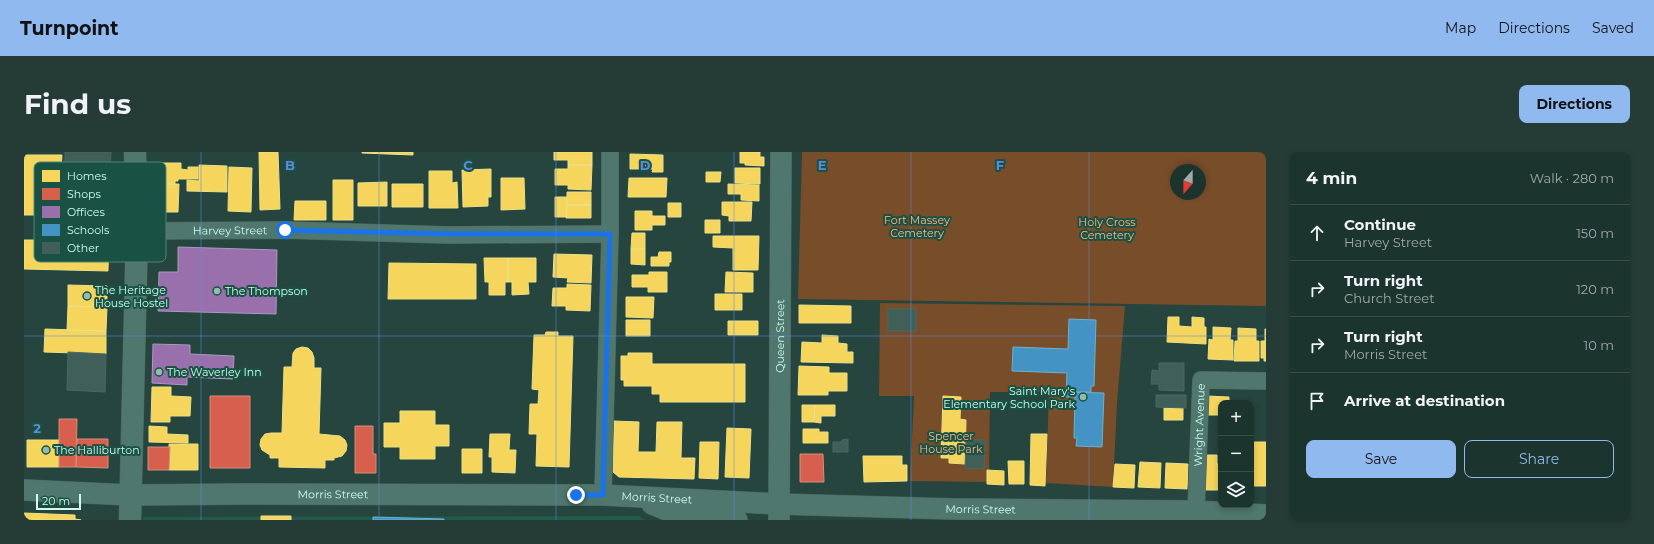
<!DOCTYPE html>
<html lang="en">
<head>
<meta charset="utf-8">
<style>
  :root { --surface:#1c342e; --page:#253c36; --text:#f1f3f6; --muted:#a0aaaa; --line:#3a4f4a; --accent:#90b9f0 }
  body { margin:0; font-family:Montserrat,sans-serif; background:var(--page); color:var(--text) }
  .controls { position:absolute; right:12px; bottom:12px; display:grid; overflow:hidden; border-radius:8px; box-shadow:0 2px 6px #0003 }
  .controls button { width:36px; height:36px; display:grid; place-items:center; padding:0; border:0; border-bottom:1px solid var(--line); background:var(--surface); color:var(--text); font:20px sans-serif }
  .compass { position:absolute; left:1146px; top:12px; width:36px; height:36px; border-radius:50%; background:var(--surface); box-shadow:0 2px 6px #0003; rotate:201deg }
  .scale { position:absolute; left:12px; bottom:10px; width:45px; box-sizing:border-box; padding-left:4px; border:2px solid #cdfced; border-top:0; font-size:11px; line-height:14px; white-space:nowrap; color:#cdfced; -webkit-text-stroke:3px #195244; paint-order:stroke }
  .stop { position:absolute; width:12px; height:12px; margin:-9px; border:3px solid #1a73e8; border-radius:50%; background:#fff }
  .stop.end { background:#1a73e8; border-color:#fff; box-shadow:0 1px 4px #0008 }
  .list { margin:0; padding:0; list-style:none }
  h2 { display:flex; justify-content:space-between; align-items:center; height:52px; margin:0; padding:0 16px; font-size:17px }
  h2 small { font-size:13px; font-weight:400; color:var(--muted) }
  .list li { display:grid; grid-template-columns:26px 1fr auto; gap:12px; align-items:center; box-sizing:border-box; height:56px; padding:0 16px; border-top:1px solid var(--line) }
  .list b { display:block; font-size:15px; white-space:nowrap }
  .list p { margin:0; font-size:13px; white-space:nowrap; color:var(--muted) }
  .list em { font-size:13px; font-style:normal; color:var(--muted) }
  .actions { display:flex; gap:8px; padding:12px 16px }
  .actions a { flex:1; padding:9px 0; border:1px solid var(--accent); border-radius:8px; text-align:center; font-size:14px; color:var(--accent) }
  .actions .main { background:var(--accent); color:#111 }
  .icon { flex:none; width:22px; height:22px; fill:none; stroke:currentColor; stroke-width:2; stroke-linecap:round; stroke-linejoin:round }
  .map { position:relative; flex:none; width:1242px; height:368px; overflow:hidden; border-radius:8px }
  header { display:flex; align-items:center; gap:24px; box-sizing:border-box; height:56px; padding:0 20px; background:var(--accent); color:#111 }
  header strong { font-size:19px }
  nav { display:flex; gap:22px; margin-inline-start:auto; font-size:14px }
  .intro { display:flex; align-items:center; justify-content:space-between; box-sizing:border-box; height:96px; padding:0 24px }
  h1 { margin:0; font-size:28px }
  .button { padding:10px 18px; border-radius:8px; background:var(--accent); color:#111; font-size:14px; font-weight:700 }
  main { display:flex; gap:24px; padding:0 24px }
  aside { flex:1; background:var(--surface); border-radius:8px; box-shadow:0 2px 6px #0003 }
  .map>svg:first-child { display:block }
  .built { fill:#205b4d }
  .green { fill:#784d2a; fill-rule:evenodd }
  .homes { fill:#f6d55c; stroke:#eae188 }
  .shops { fill:#d6604d; stroke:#d38f7d }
  .offices { fill:#9970ab; stroke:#a99abf }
  .schools { fill:#4393c3; stroke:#6cb2d0 }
  .building { fill:#405f58; stroke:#466a61 }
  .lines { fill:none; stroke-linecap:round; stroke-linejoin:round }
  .minor-casing { stroke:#48625a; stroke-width:18 }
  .tertiary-casing { stroke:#48625a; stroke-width:22 }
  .secondary-casing { stroke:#48625a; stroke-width:23 }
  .minor { stroke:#4f776e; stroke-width:17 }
  .tertiary { stroke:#4f776e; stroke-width:21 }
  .secondary { stroke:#4f776e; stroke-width:22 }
  .route { stroke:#1a73e8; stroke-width:5 }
  .grid { fill:none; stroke:#5b8bdf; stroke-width:1; stroke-opacity:0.55 }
  .poi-dot { fill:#93bcb0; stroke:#195244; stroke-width:1.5 }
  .labels { text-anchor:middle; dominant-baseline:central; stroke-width:4; stroke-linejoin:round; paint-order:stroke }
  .park-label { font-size:11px; fill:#feb585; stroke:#195244 }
  .street-label { font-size:11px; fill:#cdfced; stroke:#195244 }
  .poi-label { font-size:11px; fill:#cdfced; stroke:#195244; text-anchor:start }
  .key { fill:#195244; stroke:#4f8577; stroke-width:1 }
  .key-label { font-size:11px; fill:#cdfced }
  .grid-label { font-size:13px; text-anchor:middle; font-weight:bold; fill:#5b8bdf; stroke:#195244; stroke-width:4; stroke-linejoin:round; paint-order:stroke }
</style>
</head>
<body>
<header>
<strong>Turnpoint</strong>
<nav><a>Map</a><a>Directions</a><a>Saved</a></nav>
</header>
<div class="intro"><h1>Find us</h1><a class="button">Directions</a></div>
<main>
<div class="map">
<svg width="1242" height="368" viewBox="0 0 1242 368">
  <rect width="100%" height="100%" fill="#26453e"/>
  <path class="built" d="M615,364L621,368H119V365Z"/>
  <path class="green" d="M778,0H1242V154L774,147ZM1152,18H1176V42H1152Z
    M856,151L1101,154L1093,251L1089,335L1022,331L1025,240H966L965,330L886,329L890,244H855Z"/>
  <path class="homes" d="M235,0H254L256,57L236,58Z
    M338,0H389V3L338,1Z
    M530,0H568V13H544V8H530Z
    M716,0H736V5H740V14L721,13V11H716Z
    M606,2L639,3V20H628L629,17H606Z
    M0,3H38L37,20L86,21L84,119L0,117V88H17V63H0Z
    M136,11H157V17L164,18V15H174V27H154V29H151V32H135Z
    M175,13L203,14V40L163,39V28L175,29Z
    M544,13H568L567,38L544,37V33H531V17H544Z
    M205,15L228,16L227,60L204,59Z
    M711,16H736V32L711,31Z
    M467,17V45H464V54L439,55L438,18Z
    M405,19H428V31L433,30L434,56H405Z
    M682,20H697L696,30H682Z
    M477,26H500L501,57L477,58Z
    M605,26H643L642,45H604Z
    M309,28H329V68H309Z
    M363,30V54H334V31Z
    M127,32H155L154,60H127Z
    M368,32H399V55H368Z
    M704,32L735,33V49L717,48V42H704Z
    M543,40H567V53H543Z
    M531,45H543V65H531Z
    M271,49H302V68H270Z
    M698,50H728L727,69H705V64L698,63Z
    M644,51H657V65H644Z
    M543,53H567V66H542Z
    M611,59H628V64H641V73H628V78H611Z
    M681,68H696V81H681Z
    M608,81H621V97H607Z
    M689,84H735L734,118H709V96L689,95Z
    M607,97H621V113L607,112Z
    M635,100H647V110H645V114H627V105H634Z
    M530,102L568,103L567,131L543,130L544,126L529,125Z
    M460,106H484V130H481V143H465V130H461Z
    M484,106H512V130H504L505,142L488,143V130H484Z
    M365,111L452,112V147H364Z
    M625,120H643V140H624V135H608V123H625Z
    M702,120L729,121V140H701Z
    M543,132L567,133L566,159L542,158V154H528L529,136H543Z
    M44,133L83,134V155L44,154Z
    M691,142H718V158H691Z
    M602,145H630L629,166L602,165Z
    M775,153L827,154V171H775Z
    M44,154L83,155L82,179L43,178Z
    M1144,165H1155V174L1168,175V165L1180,166V175H1182V192L1143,190Z
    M602,168H626V184H602Z
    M704,169H734V183H704Z
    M1189,175L1207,176L1206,188H1209V208L1184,207L1185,187L1189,188Z
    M1214,176L1232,177V189H1235V209H1210L1211,189H1214Z
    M21,177L82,179V202L20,200Z
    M1241,177H1242V209H1240V206H1237V189H1241Z
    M522,180H534V184H549L545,315L512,314L513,282H505L506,252H514L515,238L508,237L510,183H521Z
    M798,183L814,184V191L823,192V200H829V211L777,210L778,190L798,191Z
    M278,195L284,196L288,200L290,206V216H297L295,282L316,284L321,288L323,293L322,299L318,304L310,306V308H301V316L255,315V306H246V303L238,298L236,293L237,287L241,282L247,281H258L260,215H268L269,201L272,197Z
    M604,201H628V212H721V250H636V242H628V234H600V228H597V204H604Z
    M775,214L805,215V221H823V239H804V243H774Z
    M128,235H147V244L167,245L166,264H146V270H127Z
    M919,244L937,245L936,267L942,268L941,312L925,311V306H917Z
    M1183,244L1205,245V251H1197V263H1182Z
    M778,253H791L790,270H778Z
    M791,253H811V264H797V271L790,270Z
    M1140,256H1159V268H1140Z
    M376,259H411V273H425V294H411V307H376V295H360V271H376Z
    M590,269L615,270L614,300H632L633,270H658L657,306H671L670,327L595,325L589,320Z
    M125,274L143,275V282L164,283V291L125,290Z
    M703,276L727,277L725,326L701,325Z
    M779,277H795V280H804V291H779Z
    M466,282H486L485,298H492L491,321L468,320V305H465Z
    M1007,282H1023L1021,334L1006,333Z
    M3,288H35V315H3Z
    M676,290H695L694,327L675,326Z
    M1227,290H1242V334H1227Z
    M145,292H174V318H145Z
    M438,297H458V321H438Z
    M1182,303H1193V312H1196V338H1181Z
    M839,304H878V313H883V329L840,330Z
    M984,309H1000V332H985Z
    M1116,310L1137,311L1136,336L1114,335Z
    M1142,311L1164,312L1163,337L1141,336Z
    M1091,312L1111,313L1110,336L1089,335Z
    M963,318L980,319V333L963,332Z
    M0,361L51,363V367L57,368H0Z
    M237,364H267V368H237Z"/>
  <path class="shops" d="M186,244H226V316H186Z
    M35,267H53L52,315H35Z
    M331,274H349V302H352V321H331Z
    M53,287H84V316L52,315Z
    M124,295H146L145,318H124Z
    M776,302H799L800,330H776Z"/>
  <path class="offices" d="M154,95L253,98L252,162L134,159L135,120H154Z
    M129,192L166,193V202L210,204L209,227L163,225V233L128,231Z"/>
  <path class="schools" d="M1045,167L1072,168L1070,234H1067V240H1042L1043,221L988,219L989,195L1044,197Z
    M1042,240L1080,241L1078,295L1052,294L1053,286H1050L1051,245H1042Z
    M349,365L420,367V368H349Z"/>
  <path class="building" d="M41,0H87L86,19L41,18Z
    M864,157H892V179H864Z
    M44,200L82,202L81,240L43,238Z
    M1135,211H1160V239L1135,238V232H1127L1128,218L1135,219Z
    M1132,243H1162V256L1132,255Z
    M824,287V300H809V290H818V288Z
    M942,288H961L960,317L941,316Z"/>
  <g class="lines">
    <defs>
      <g id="minor">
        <path id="s1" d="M113,79L261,78L424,83L586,82"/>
        <path d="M579,343L586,82V0"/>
        <path id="s2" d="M1172,359L1177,228L1242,229"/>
      </g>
      <g id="tertiary">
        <path id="s3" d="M0,338L106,343L219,342L579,343L755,352L929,357L1172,359L1242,363"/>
        <path d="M628,352L662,366L713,368"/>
        <path id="s4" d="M755,368L757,0"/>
      </g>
      <path id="secondary" d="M106,368L113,79L111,0"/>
    </defs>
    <use href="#minor" class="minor-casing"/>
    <use href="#tertiary" class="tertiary-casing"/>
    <use href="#secondary" class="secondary-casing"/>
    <use href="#minor" class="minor"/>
    <use href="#tertiary" class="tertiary"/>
    <use href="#secondary" class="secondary"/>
  </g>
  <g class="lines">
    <path class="route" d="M261,78L424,82H586L579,343H552"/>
  </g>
  <path class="grid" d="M177,0V368M355,0V368M532,0V368M710,0V368M887,0V368M1065,0V368M0,184H1242"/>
  <g class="poi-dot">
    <circle cx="193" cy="139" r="4"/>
    <circle cx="63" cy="144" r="4"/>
    <circle cx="135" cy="220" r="4"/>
    <circle cx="1059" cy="245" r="4"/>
    <circle cx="22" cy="298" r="4"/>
  </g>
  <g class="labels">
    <g class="park-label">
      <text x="893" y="68">Fort Massey<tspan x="893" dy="13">Cemetery</tspan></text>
      <text x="1083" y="70">Holy Cross<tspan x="1083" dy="13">Cemetery</tspan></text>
      <text x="927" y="284">Spencer<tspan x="927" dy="13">House Park</tspan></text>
    </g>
    <g class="street-label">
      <text stroke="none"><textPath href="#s1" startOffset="93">Harvey Street</textPath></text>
      <text stroke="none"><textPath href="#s4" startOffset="184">Queen Street</textPath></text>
      <text stroke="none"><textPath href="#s2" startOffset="86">Wright Avenue</textPath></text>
      <text stroke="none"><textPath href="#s3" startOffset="309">Morris Street</textPath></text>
      <text stroke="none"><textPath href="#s3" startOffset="633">Morris Street</textPath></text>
      <text stroke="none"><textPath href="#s3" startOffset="957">Morris Street</textPath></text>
    </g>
    <g class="poi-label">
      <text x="71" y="138">The Heritage<tspan x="71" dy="13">House Hostel</tspan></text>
      <text x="201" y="139">The Thompson</text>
      <text x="143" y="220">The Waverley Inn</text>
      <text x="1051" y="239" text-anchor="end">Saint Mary's<tspan x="1051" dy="13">Elementary School Park</tspan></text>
      <text x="30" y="298">The Halliburton</text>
    </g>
  </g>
  <rect x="10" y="10" width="132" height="100" rx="6" class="key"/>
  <rect x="18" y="18" width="18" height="12" fill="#f6d55c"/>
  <rect x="18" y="36" width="18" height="12" fill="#d6604d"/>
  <rect x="18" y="54" width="18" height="12" fill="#9970ab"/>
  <rect x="18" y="72" width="18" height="12" fill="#4393c3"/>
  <rect x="18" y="90" width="18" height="12" fill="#405f58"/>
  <g class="key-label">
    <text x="43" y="28">Homes</text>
    <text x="43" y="46">Shops</text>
    <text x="43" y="64">Offices</text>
    <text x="43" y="82">Schools</text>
    <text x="43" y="100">Other</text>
  </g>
  <g class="grid-label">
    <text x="266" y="18">B</text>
    <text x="444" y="18">C</text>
    <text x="621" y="18">D</text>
    <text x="798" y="18">E</text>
    <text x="976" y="18">F</text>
    <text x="13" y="281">2</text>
  </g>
</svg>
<div class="controls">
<button>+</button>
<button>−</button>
<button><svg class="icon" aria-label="layers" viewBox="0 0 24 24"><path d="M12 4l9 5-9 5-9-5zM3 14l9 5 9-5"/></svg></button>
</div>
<svg class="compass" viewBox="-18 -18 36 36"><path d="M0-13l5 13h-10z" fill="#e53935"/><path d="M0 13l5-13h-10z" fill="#a0aaaa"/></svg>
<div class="scale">20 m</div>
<div class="stop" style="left:261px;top:78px"></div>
<div class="stop end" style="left:552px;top:343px"></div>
</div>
<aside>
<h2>4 min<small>Walk · 280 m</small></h2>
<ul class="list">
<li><svg class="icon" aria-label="ahead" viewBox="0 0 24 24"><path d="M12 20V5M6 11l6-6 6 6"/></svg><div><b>Continue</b><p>Harvey Street</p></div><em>150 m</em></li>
<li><svg class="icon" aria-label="right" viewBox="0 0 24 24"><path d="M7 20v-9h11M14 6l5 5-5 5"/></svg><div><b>Turn right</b><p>Church Street</p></div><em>120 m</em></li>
<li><svg class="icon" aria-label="right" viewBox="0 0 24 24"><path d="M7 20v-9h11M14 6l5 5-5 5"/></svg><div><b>Turn right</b><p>Morris Street</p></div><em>10 m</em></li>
<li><svg class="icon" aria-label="arrive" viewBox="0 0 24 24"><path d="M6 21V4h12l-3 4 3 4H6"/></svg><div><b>Arrive at destination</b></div></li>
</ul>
<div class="actions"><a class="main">Save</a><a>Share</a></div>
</aside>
</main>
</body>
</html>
